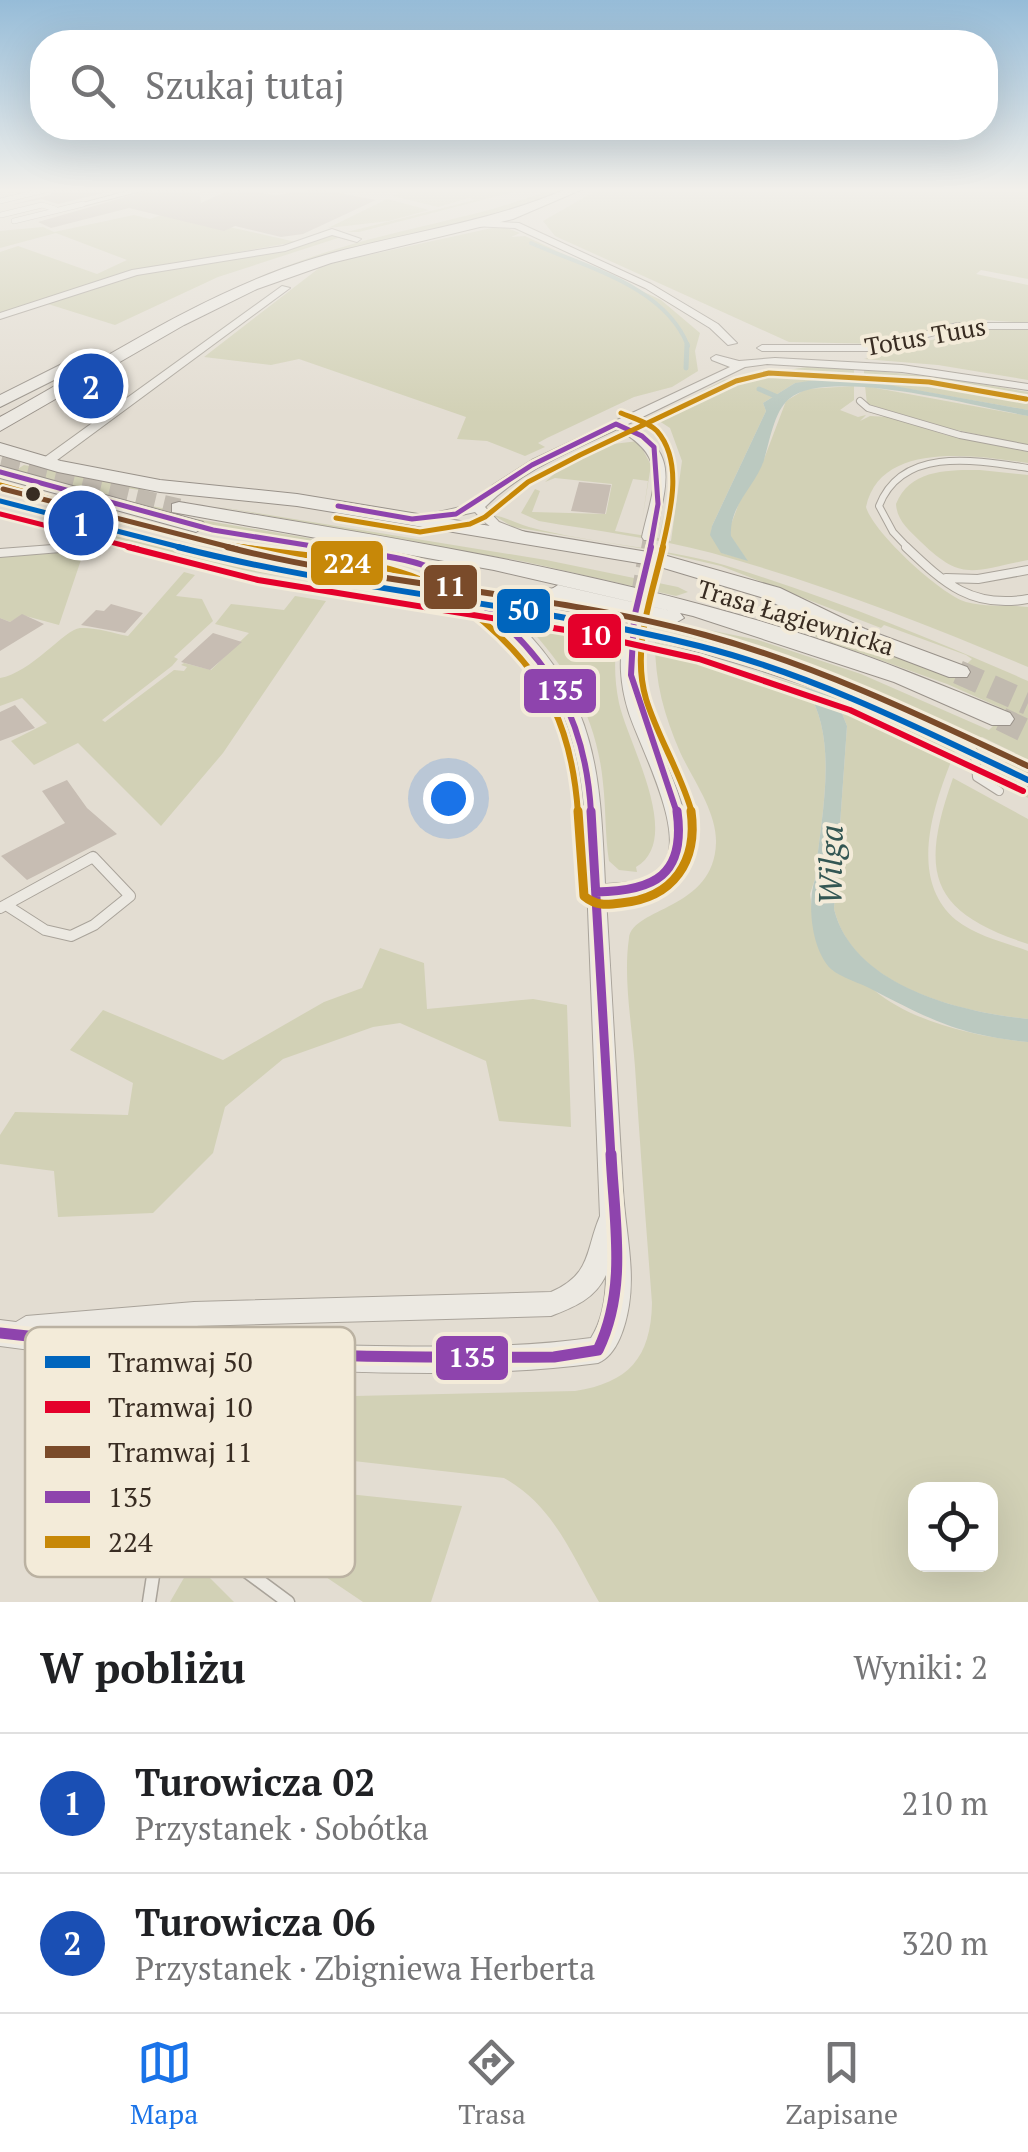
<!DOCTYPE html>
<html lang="pl">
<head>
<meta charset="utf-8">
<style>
  :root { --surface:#fff; --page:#f2f2f2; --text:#202124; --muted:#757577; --line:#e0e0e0; --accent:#1a73e8 }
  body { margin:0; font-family:"PT Serif",serif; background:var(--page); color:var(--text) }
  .controls { position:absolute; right:30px; bottom:30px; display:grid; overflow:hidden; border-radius:20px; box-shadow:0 10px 40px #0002 }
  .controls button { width:90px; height:90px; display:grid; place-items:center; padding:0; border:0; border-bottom:2px solid var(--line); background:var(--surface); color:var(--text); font:50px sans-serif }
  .you { position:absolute; left:448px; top:798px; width:35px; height:35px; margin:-25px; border:8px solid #fff; border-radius:50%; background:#1a73e8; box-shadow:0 0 0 15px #1a73e833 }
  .badge { display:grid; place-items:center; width:65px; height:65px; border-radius:50%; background:var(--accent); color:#fff; font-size:32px; font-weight:700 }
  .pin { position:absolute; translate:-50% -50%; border:5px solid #fff; box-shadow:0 2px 10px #0006 }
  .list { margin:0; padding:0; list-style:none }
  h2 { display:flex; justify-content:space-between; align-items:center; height:130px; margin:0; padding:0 40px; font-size:42px }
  h2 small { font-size:32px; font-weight:400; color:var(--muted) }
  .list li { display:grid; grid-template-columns:65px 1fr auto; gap:30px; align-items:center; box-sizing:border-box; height:140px; padding:0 40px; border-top:2px solid var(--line) }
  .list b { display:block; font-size:38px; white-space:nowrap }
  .list p { margin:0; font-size:32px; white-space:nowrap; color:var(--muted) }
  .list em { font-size:32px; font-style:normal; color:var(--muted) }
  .icon { flex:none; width:55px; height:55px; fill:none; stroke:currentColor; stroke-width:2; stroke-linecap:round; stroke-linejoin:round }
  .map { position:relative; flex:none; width:1028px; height:1602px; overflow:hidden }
  .search { position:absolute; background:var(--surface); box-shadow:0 10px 40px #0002; left:30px; right:30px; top:30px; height:110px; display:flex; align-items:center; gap:25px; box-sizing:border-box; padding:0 35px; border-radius:40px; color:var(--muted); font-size:38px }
  .sheet { height:410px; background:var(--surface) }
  nav { display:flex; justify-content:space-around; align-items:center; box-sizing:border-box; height:140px; border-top:2px solid var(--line); background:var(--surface); font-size:28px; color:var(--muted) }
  nav a { display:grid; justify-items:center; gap:5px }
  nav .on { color:var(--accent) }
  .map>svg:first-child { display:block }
  .green { fill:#d2d1b6; fill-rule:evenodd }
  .water { fill:#bbc9c0 }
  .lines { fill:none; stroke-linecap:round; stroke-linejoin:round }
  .stream-far1 { stroke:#bbc9c0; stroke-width:4 }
  .stream { stroke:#bbc9c0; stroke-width:5 }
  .building { fill:#c7bdb3 }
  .minor-tunnel-far1 { stroke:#c1baaf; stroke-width:12; stroke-dasharray:12 6; stroke-linecap:butt }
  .minor-tunnel { stroke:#c1baaf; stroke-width:15; stroke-dasharray:15 8; stroke-linecap:butt }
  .secondary-tunnel-far1 { stroke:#c1baaf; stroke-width:19; stroke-dasharray:19 9; stroke-linecap:butt }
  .secondary-tunnel { stroke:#c1baaf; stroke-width:24; stroke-dasharray:24 12; stroke-linecap:butt }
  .service-far4-casing { stroke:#a9a39a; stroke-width:6 }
  .service-far3-casing { stroke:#a9a39a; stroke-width:8 }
  .service-far2-casing { stroke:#a9a39a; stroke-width:10 }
  .service-far1-casing { stroke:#a9a39a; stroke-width:12 }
  .service-casing { stroke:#a9a39a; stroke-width:15 }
  .minor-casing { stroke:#a9a39a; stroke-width:2 }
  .secondary-casing { stroke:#99928a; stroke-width:2 }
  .service-far4 { stroke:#ece9e2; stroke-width:5 }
  .service-far3 { stroke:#ece9e2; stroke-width:6 }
  .service-far2 { stroke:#ece9e2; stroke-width:8 }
  .service-far1 { stroke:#ece9e2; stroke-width:10 }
  .service { stroke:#ece9e2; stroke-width:12 }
  .minor { fill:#ece9e2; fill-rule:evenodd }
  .secondary { fill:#ece9e2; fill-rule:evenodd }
  .bus-1-far3-casing { stroke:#f3ebd9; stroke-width:10 }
  .bus-1-far2-casing { stroke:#f3ebd9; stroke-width:12 }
  .bus-1-far1-casing { stroke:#f3ebd9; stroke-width:16 }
  .bus-1-casing { stroke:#f3ebd9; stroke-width:19 }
  .bus-2-far2-casing { stroke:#f3ebd9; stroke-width:10 }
  .bus-2-far1-casing { stroke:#f3ebd9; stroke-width:12 }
  .bus-2-casing { stroke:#f3ebd9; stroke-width:16 }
  .bus-1-far3 { stroke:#8e44ad; stroke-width:5 }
  .bus-1-far2 { stroke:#8e44ad; stroke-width:6 }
  .bus-1-far1 { stroke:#8e44ad; stroke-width:9 }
  .bus-1 { stroke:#8e44ad; stroke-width:11 }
  .bus-2-far2 { stroke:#c78808; stroke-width:5 }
  .bus-2-far1 { stroke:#c78808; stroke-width:6 }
  .bus-2 { stroke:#c78808; stroke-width:9 }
  .tram-1-far1-casing { stroke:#f3ebd9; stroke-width:10 }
  .tram-1-casing { stroke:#f3ebd9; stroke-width:12 }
  .tram-2-far1-casing { stroke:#f3ebd9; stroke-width:10 }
  .tram-2-casing { stroke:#f3ebd9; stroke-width:12 }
  .tram-3-far1-casing { stroke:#f3ebd9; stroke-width:10 }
  .tram-3-casing { stroke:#f3ebd9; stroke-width:12 }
  .tram-1-far1 { stroke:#0065bd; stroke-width:5 }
  .tram-1 { stroke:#0065bd; stroke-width:6 }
  .tram-2-far1 { stroke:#e4002b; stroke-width:5 }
  .tram-2 { stroke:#e4002b; stroke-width:6 }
  .tram-3-far1 { stroke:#7a4b2a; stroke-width:5 }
  .tram-3 { stroke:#7a4b2a; stroke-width:6 }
  .bus-dot { fill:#382c22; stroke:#f3ebd9; stroke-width:4 }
  .labels { text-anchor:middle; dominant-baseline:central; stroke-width:8; stroke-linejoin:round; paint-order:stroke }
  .far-street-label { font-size:25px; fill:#382c22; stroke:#f3ebd9 }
  .water-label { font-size:32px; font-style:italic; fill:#335653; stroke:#f3ebd9 }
  .key { fill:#f3ebd9; stroke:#bbb2a2; stroke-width:2.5 }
  .key-label { font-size:28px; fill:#382c22 }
  .line-badge { stroke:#f3ebd9; stroke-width:4 }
  .badge-label { font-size:28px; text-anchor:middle; font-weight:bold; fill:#fff }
</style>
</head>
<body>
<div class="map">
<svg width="1028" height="1602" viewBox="0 0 1028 1602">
  <rect width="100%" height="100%" fill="#e3ddd2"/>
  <path class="green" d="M382,189H524L359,232H347L475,200L469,198L438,207L393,196L398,193Z
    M552,189H568L476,221L370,244L170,321C234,285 297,259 367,240C429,223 492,213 552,189Z
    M599,189H1028V279L981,270L976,274L1028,285V323L984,320L955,324L880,344L789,342L555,236L543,221Z
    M387,199L429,210L389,221L328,228Z
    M167,213L296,242L129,271L0,314V252L18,246L97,274L127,260L56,233L0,248V231L43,227L54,232L134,215L150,219Z
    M501,226L520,233L511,237L525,236L661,300L700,333L695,351L698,371L672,387L634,397L547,438L538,443L545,447L525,456L487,441L457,439L466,417L299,359L271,365L204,357L323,265Z
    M333,235L341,237L218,277L115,325L48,304L132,275L284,251Z
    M981,326L1028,327V380L938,365L864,359Z
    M807,367L854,369V380L795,383L763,403L766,411L712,526L711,534L722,553L747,560L731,537L730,527L739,503L764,459L786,401L806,389L854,386V400L840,410L858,417L866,415L860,421L870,416L889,417L946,435L1028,452V463C979,456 880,439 866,507C873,532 940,594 966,602C988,608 1007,604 1028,607V667C925,623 820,583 712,553C655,538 597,531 539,521L521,513L535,489L540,491L532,512L606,514L612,484L555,478L545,482L568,462L597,446L638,441L651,465L642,521L648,481L633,479L615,531L659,538C665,504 684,459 653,434L660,432L664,434L673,468L661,539L671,541L682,461L670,428L653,417L724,380Z
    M864,370L939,377L1028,392V410L864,381Z
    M865,386L1028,416V445L952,429L867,404Z
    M24,465L140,487L145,491L126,488L114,498L176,511L173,515L425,558L226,530L13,472Z
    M980,470L1028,475V560C974,570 963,583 921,542C909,530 897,521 896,504C910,469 948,470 980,470Z
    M214,506L546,560L678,587L688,592L676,596L526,562Z
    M493,515C505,517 516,523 529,527C597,545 669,547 737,569C836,600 933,639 1028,681V798L992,775L1015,753L982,737L975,742C830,675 686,628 528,603L557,599L758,640L861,674L989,730L1008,711L947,684L816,637L812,632L824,629L953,677L972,659L966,655L884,625L881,628L721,566L651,550L513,527Z
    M118,517L221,541L422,573L436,576L463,593L257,558L111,522Z
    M97,532L296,577L476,605L527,657L556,704L572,752L580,838C570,817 573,791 570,769C560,708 522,621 455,605L199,563L101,538Z
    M84,551L59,625L22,615L10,622L0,618V557Z
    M184,572L195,575L176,596L202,599L213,621L174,657L178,659L172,666L102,720L105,722L174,670L184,671L187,667L181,665L184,663L211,670L249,633L215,624L231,604L284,610L295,596L326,601L223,753L161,826L78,743L34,765L11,741L47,723L22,698L0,706V678C31,673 65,629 80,628C95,627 113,633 128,636Z
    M529,616L618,633C614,657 614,679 619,703C628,744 684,839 636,867L637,872L619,870L609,861C605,836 606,809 603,783C597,719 569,669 525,624Z
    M655,642L805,687C841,739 820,819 815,879L810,894L812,908C831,933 850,969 874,990C913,1023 979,1037 1028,1042V1602H599C572,1555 553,1505 504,1478L195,1443L197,1419L203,1408H215L223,1399L575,1391C628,1383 651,1358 652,1303C646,1225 640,1146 635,1067C632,1025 623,979 629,938C633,907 714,910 716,843C717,812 693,780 680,752C664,715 655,682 655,642ZM916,1490H990V1564H916Z
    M836,698L955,751L953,757L879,724L952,759C933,807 908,880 956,920C976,936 1004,942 1028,951V1019C960,1012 853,987 834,909L847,726Z
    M953,778L1028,819V944C930,912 919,874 953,778Z
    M380,948L424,963L427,1009L533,999L567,1005L571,1127L499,1121L486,1061L400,1023L373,1027L283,1059L225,1107L213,1153L153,1213L58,1217L54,1171L0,1164V1135L15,1112L128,1115L133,1083L70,1050L103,1010L223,1060L324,1002L362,988Z
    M198,1478L462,1506L431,1602H363L231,1513L218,1514L206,1500Z
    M200,1573L208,1576L234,1602H170L185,1576Z"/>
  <path class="water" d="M822,379L867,381L1028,410V416C977,407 828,366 789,399C774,411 769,444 764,460C755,487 729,505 731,536L748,561L721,553L710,535L712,526L766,411L763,403L795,383Z
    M805,687L836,698L847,726L834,909C853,986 960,1012 1028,1019V1042C960,1035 933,1021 873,990C861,983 841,978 831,969C811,949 807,903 815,879C820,819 841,739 805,687Z"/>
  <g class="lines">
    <path class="stream-far1" d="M531,243C585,267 665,286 688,346"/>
    <path class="stream" d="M686,368L687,344
      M759,389L780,398"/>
  </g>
  <path class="building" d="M55,189H120L58,204L42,199L10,205L50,195Z
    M153,189H199L201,203L231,189L276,195L318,189L376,200L303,234L281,237L235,226L224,231L129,208L51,228L38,222Z
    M579,482L611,485L605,514L571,511Z
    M111,604L143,613L125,633L81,625L96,610L104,611Z
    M22,614L44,624L0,651V618L10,622Z
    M213,633L242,642L210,670L181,662Z
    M15,705L35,728L0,741V712Z
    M67,780L87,808L117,834L27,880L1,856L65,823L42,791Z"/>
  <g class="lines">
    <path class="minor-tunnel-far1" d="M647,549L649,537"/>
    <path class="minor-tunnel" d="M631,636L647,547"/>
    <path class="secondary-tunnel-far1" d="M0,466L179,508"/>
    <path class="secondary-tunnel" d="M958,672L1028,703
      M1001,719L1028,732"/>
    <defs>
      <path id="service-far4" d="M0,201L49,189
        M1,215L42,205L55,209
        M14,221L83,204"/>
      <path id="service-far3" d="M860,401L868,408L960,435L1028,448
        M909,549L893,532L879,506C902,446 976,460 1028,468"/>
      <path id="service-far2" d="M906,547C945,584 972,609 1028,599
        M946,578L978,579L1028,570
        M512,605C671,634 821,679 969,745L975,754L977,777L999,791"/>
      <path id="service-far1" d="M0,908L93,857L130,896L94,925L71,936L45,930L6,905"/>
      <path id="service" d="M162,1509L288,1602
        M149,1602L193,1316"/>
      <path id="minor" d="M135,189H149L83,206L79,204Z
        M474,221L519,223L651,284L718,324L737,343L728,345L710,328L645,288L515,228L471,226Z
        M332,229L361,239L357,242L332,235L285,251L137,275L0,319V313L132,270L283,246Z
        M282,286L290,288L49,466H41V460Z
        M957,323H1028V329H957L876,351H762L757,348L762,345H876Z
        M716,355L739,361L775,358L902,365L1028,384V390L902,372L767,364L745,367L626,425C667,446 671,466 661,509C659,520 658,530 654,540H644L642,537C653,487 671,458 617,429C571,451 522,470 485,507L499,522L525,532V538C504,539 488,527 475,512L421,524L414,520L416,517L474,504L493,485L532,460L730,367L712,360L711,358Z
        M92,542L97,543V549L0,557V549Z
        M421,560L450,571L502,608C517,592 548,582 567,593C551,603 534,595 515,611V620C598,702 600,775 605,884C623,883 643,883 658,872C694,843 638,745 628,710C621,687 617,656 626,633L631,632L638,636C636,662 637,688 645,713C659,755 714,842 672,880C655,896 627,896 606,898C612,995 617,1092 623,1190C625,1228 635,1267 629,1305C626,1324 618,1355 598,1363C509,1375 419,1374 329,1371C219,1368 109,1361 0,1346V1320L16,1322L26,1316L194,1302L551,1292C592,1274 585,1251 600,1216L584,807C574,695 521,612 416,567V561ZM606,1275C606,1298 603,1319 591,1338C519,1348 448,1347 376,1346C289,1345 202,1341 115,1333L194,1326L551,1316C574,1307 595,1299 606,1275Z"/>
      <path id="secondary" d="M566,189H583L513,219L331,263L257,289L184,325L0,431V417C93,366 182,306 282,269C375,235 475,229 566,189Z
        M66,362L74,367L72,371L0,407V395Z
        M0,443L61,461L160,480L297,494L660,554L780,588L865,629L967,667L970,672L967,677H949L831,632L764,598L657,566L297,506L160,492L58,472L0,455Z
        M0,466L203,522L206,526L196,532L0,478Z
        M179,502C391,538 606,570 811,637C879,659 944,686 1010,713L1014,719L1010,725H992L894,682L693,616L494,570L172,512V504Z
        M558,585L680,613L684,618L672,625L550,597L547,592Z"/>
    </defs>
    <use href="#service-far4" class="service-far4-casing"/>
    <use href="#service-far3" class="service-far3-casing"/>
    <use href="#service-far2" class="service-far2-casing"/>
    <use href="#service-far1" class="service-far1-casing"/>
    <use href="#service" class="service-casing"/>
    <use href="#minor" class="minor-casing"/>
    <use href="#secondary" class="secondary-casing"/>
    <use href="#service-far4" class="service-far4"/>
    <use href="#service-far3" class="service-far3"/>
    <use href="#service-far2" class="service-far2"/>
    <use href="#service-far1" class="service-far1"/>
    <use href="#service" class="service"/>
    <use href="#minor" class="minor"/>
    <use href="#secondary" class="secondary"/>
    <defs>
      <path id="bus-1-far3" d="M0,472L213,530L331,549
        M338,506L412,519L456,514L532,465L616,424L642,436L654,447L658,504L650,549"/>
      <path id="bus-1-far2" d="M316,547C350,552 390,554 423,565C445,572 462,588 480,603C552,660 586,721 591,813
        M651,547L634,618L631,675L677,813"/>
      <path id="bus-1-far1" d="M591,811L611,1157
        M596,892C655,891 686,875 677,811"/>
      <path id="bus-1" d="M0,1333C184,1354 368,1359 554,1357L598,1350C628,1288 614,1221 611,1154"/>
      <path id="bus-2-far2" d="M621,413C633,418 648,422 657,431C684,462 670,514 662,549
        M0,485L197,540L257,549
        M336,518L420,532L470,524L485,517L528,482L580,455L736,381L769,373L929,382L1026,399"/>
      <path id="bus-2-far1" d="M241,547C293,555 350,557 400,572C434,582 457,599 484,622C548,677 572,729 578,813
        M663,547C652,596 631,648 646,699C658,738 681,773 692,813"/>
      <path id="bus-2" d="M578,811L584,896C596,906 606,905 621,903C674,898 698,861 691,811"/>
    </defs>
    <use href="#bus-1-far3" class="bus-1-far3-casing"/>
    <use href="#bus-1-far2" class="bus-1-far2-casing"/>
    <use href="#bus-1-far1" class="bus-1-far1-casing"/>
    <use href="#bus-1" class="bus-1-casing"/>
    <use href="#bus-2-far2" class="bus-2-far2-casing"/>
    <use href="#bus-2-far1" class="bus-2-far1-casing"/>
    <use href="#bus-2" class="bus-2-casing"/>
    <use href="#bus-1-far3" class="bus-1-far3"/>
    <use href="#bus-1-far2" class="bus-1-far2"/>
    <use href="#bus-1-far1" class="bus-1-far1"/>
    <use href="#bus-1" class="bus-1"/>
    <use href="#bus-2-far2" class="bus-2-far2"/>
    <use href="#bus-2-far1" class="bus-2-far1"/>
    <use href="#bus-2" class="bus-2"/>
    <defs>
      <path id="tram-1-far1" d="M0,501L187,549"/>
      <path id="tram-1" d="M178,547C349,591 527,603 699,646C814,675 921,729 1028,780"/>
      <path id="tram-2-far1" d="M0,514L138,549"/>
      <path id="tram-2" d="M128,547L258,580L578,632L699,659L850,710L1023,791"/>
      <path id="tram-3-far1" d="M3,489L237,549"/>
      <path id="tram-3" d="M227,547C384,587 549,592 705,635C818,666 922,716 1028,766"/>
    </defs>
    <use href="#tram-1-far1" class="tram-1-far1-casing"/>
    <use href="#tram-1" class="tram-1-casing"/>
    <use href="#tram-2-far1" class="tram-2-far1-casing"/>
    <use href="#tram-2" class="tram-2-casing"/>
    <use href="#tram-3-far1" class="tram-3-far1-casing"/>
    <use href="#tram-3" class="tram-3-casing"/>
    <use href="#tram-1-far1" class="tram-1-far1"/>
    <use href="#tram-1" class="tram-1"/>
    <use href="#tram-2-far1" class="tram-2-far1"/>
    <use href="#tram-2" class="tram-2"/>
    <use href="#tram-3-far1" class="tram-3-far1"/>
    <use href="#tram-3" class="tram-3"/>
  </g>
  <linearGradient id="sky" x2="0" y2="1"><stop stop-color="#96bcd8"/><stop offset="0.46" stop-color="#f2f0eb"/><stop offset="1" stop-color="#f2f0eb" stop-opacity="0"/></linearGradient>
  <rect width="1028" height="413" fill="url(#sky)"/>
  <circle class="bus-dot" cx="33" cy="494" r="9"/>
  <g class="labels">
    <g class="far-street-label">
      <text transform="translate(925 336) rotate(-10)">Totus Tuus</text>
      <text transform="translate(796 617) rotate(17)">Trasa Łagiewnicka</text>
    </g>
    <g class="water-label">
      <text transform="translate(830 865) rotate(-89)">Wilga</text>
    </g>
  </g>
  <rect x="25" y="1327" width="330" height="250" rx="15" class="key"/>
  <rect x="45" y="1356" width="45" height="12" fill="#0065bd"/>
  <rect x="45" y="1401" width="45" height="12" fill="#e4002b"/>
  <rect x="45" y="1446" width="45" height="12" fill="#7a4b2a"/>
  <rect x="45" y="1491" width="45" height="12" fill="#8e44ad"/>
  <rect x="45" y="1536" width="45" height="12" fill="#c78808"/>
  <g class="key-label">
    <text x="108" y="1372">Tramwaj 50</text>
    <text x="108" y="1417">Tramwaj 10</text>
    <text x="108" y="1462">Tramwaj 11</text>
    <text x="108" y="1507">135</text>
    <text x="108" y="1552">224</text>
  </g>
  <g class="line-badge">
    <rect x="309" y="539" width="76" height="48" rx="10" fill="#c78808"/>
    <rect x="422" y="563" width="57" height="48" rx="10" fill="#7a4b2a"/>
    <rect x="495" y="587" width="57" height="48" rx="10" fill="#0065bd"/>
    <rect x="566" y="612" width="57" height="48" rx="10" fill="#e4002b"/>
    <rect x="522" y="667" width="76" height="48" rx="10" fill="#8e44ad"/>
    <rect x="434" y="1334" width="76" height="48" rx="10" fill="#8e44ad"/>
  </g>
  <g class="badge-label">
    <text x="347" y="573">224</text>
    <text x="450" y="596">11</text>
    <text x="523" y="620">50</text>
    <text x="595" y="645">10</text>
    <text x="560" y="700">135</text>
    <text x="472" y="1367">135</text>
  </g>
</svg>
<div class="controls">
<button><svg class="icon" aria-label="locate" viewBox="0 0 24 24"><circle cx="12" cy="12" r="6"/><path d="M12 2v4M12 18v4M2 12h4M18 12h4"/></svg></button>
</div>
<div class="you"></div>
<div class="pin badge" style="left:81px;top:523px;background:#1a4fb4">1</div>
<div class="pin badge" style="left:91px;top:386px;background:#1a4fb4">2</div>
<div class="search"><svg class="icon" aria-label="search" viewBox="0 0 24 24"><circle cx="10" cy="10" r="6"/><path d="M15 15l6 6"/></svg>Szukaj tutaj</div>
</div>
<section class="sheet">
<h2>W pobliżu<small>Wyniki: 2</small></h2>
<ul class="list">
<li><span class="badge" style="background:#1a4fb4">1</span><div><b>Turowicza 02</b><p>Przystanek · Sobótka</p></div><em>210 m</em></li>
<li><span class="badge" style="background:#1a4fb4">2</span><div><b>Turowicza 06</b><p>Przystanek · Zbigniewa Herberta</p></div><em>320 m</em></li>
</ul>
</section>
<nav>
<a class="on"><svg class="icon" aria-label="map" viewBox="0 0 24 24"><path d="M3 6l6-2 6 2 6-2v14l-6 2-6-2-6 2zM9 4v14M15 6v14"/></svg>Mapa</a>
<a><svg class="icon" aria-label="directions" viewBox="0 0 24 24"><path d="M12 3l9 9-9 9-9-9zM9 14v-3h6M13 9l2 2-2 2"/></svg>Trasa</a>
<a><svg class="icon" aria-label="saved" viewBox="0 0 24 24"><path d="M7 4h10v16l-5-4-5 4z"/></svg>Zapisane</a>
</nav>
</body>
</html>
